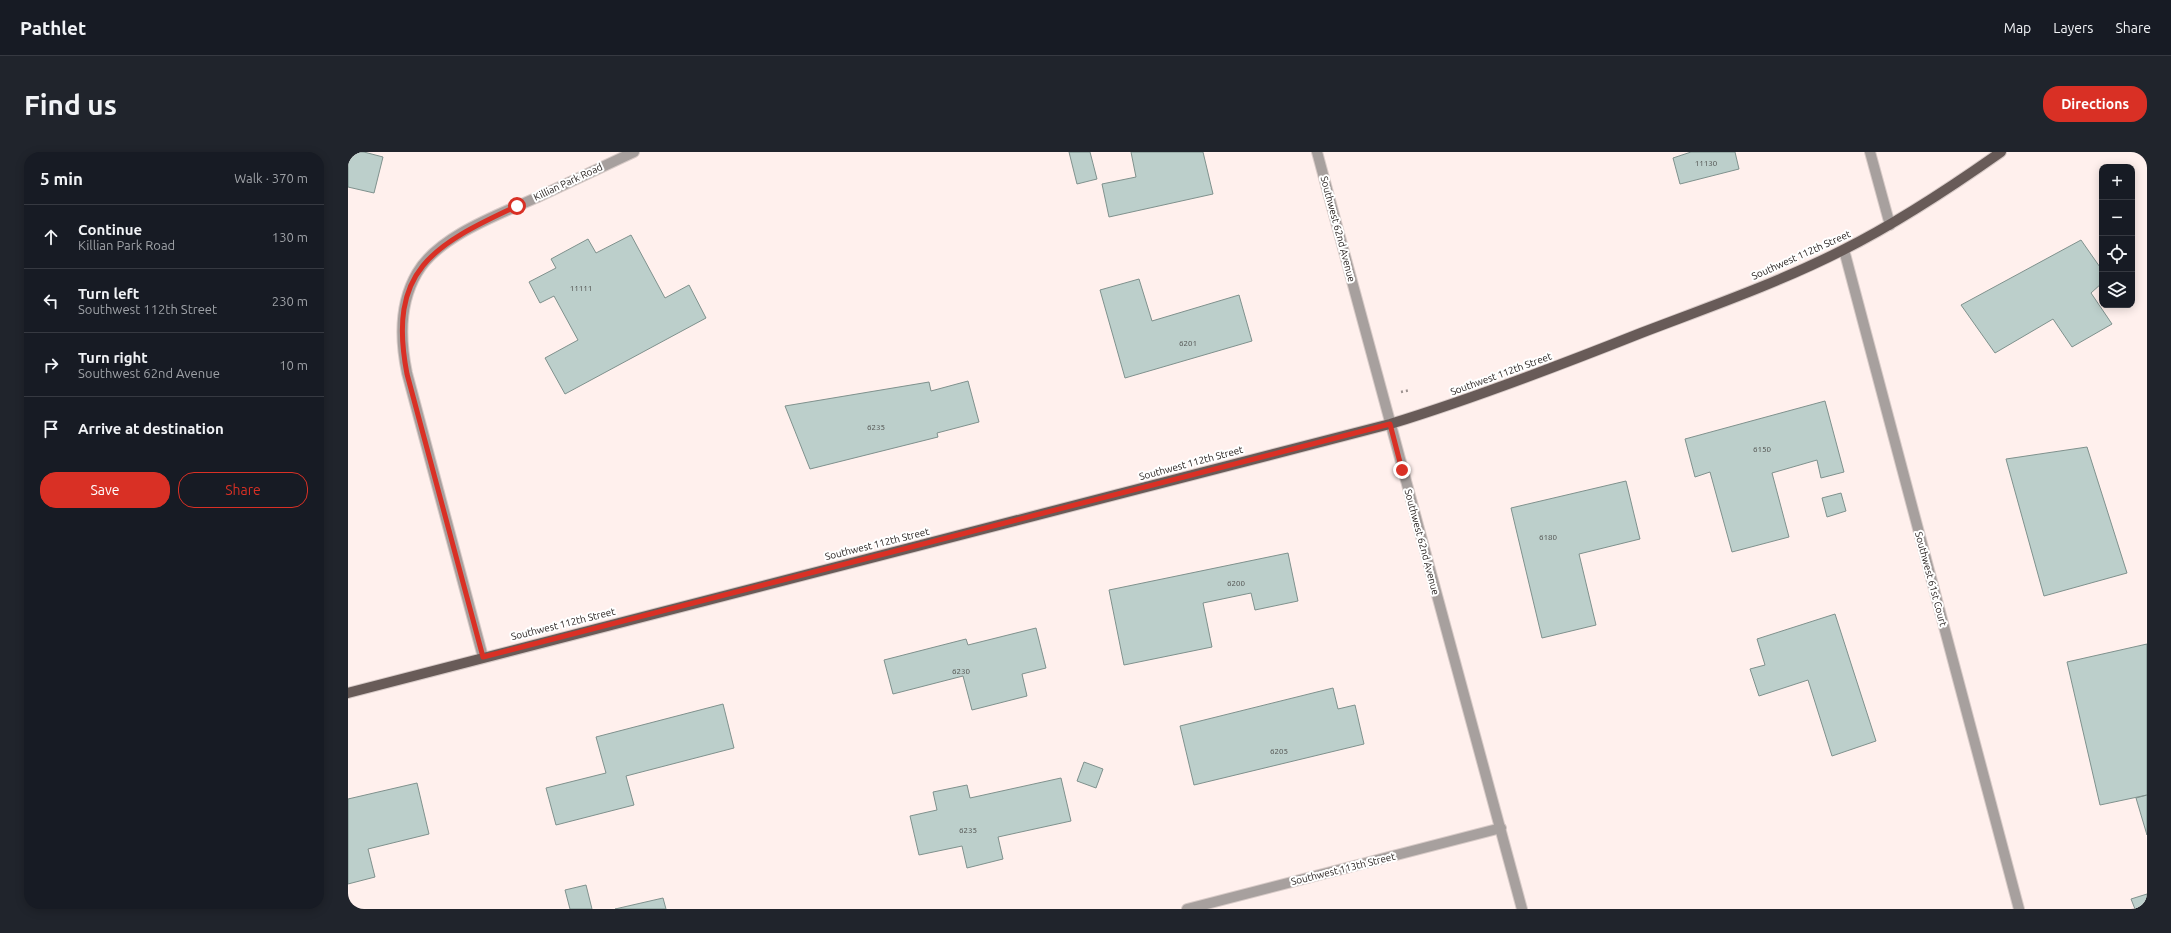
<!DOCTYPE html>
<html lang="en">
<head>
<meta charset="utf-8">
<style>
  :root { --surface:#171b24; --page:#20242c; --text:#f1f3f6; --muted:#9ea1a6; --line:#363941; --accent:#d93025 }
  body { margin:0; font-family:Ubuntu,sans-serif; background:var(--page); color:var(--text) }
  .controls { position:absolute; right:12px; top:12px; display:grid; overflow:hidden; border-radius:8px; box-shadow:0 2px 10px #0003 }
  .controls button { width:36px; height:36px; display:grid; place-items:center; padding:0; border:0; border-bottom:1px solid var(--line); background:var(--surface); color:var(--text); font:20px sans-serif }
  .stop { position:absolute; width:12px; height:12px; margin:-9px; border:3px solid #d93025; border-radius:50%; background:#fff }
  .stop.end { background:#d93025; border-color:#fff; box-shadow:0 1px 4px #0008 }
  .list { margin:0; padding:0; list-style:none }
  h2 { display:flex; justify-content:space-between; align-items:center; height:52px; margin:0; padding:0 16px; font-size:17px }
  h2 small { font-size:13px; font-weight:400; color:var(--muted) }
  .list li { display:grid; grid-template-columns:26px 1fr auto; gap:12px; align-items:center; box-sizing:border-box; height:64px; padding:0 16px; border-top:1px solid var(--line) }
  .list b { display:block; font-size:15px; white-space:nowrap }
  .list p { margin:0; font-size:13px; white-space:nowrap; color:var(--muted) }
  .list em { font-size:13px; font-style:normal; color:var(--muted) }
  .actions { display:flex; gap:8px; padding:12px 16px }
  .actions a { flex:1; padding:9px 0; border:1px solid var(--accent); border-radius:16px; text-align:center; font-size:14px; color:var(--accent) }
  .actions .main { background:var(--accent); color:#fff }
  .icon { flex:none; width:22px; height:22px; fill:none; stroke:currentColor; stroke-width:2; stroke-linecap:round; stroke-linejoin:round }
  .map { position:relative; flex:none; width:1799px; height:757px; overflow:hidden; border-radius:16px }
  header { display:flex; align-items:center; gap:24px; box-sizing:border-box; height:56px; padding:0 20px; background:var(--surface); border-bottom:1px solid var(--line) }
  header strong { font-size:19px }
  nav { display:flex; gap:22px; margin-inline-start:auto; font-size:14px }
  .intro { display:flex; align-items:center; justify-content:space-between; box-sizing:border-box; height:96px; padding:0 24px }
  h1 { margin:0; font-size:28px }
  .button { padding:10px 18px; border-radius:16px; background:var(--accent); color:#fff; font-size:14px; font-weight:700 }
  main { display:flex; gap:24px; padding:0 24px }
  aside { flex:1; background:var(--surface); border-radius:16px; box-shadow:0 2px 10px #0003 }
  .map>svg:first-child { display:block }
  .building { fill:#bccfcb; stroke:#7f918d }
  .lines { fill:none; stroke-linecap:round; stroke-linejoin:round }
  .minor-casing { stroke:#d8cbc8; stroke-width:12 }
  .major-casing { stroke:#d8cbc8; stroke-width:12 }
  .path { stroke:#9d9290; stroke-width:2.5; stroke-dasharray:2 3; stroke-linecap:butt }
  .minor { stroke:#a7a09e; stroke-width:10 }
  .major { stroke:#685b58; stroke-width:10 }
  .route { stroke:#d93025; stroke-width:5 }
  .labels { text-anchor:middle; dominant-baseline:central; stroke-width:4; stroke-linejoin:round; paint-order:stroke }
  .number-label { font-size:8px; fill:#4e4e4c }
  .street-label { font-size:10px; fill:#292321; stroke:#fff }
</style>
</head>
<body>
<header>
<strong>Pathlet</strong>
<nav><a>Map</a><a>Layers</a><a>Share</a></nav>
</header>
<div class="intro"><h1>Find us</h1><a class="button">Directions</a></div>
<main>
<aside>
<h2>5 min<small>Walk · 370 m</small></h2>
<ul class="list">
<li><svg class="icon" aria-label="ahead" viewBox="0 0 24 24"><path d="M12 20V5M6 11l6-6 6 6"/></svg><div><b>Continue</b><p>Killian Park Road</p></div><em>130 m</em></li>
<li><svg class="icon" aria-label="left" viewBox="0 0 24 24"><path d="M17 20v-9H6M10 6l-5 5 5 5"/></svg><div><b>Turn left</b><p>Southwest 112th Street</p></div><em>230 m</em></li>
<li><svg class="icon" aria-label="right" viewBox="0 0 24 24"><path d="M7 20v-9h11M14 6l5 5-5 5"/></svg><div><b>Turn right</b><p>Southwest 62nd Avenue</p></div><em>10 m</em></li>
<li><svg class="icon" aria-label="arrive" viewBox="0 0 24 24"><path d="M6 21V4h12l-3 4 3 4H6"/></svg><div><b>Arrive at destination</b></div></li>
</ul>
<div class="actions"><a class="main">Save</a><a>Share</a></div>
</aside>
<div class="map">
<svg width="1799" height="757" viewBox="0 0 1799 757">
  <rect width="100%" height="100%" fill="#fff0ed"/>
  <path class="building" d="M0,0H16L35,5L26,41L0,35Z
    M721,0H742L749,27L729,32Z
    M783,0H855L865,42L761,65L754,32L788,25Z
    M1387,0L1391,17L1332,32L1325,6L1343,0Z
    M283,83L317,146L341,133L358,166L217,242L197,206L230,188L206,144L192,151L181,130L208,116L203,107L240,87L248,101Z
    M1733,88L1754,118V131L1743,141L1764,172L1724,195L1705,167L1647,201L1613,153Z
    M791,127L804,169L891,143L904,189L777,226L752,138Z
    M620,229L631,270L589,281L590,285L462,317L437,254L581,230L583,239Z
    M1477,249L1496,320L1473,326L1469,308L1424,321L1441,385L1384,400L1362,320L1347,325L1337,287Z
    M1739,295L1779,421L1696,444L1658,307Z
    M1278,329L1292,387L1231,402L1248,473L1194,486L1163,356Z
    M1493,341L1498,359L1479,365L1474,346Z
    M940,401L950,449L907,458L903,441L855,451L864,495L776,513L761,438Z
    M1487,462L1528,589L1484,604L1460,528L1411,544L1402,517L1417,513L1409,487Z
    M688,476L698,516L674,522L679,544L624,558L615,524L545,542L536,508L618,487L620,493Z
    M1799,492V643L1752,653L1719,510Z
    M985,536L990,557L1007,553L1016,592L846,633L832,574Z
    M375,552L386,596L278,624L286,653L208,673L198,636L258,621L248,585Z
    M736,610L755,617L748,636L729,629Z
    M713,626L723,669L650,685L655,707L619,716L614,694L571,703L562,664L589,658L585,640L619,633L622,646Z
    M69,631L81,682L20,697L27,725L0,732V647Z
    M1799,643V683L1788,646Z
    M238,733L244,757H222L217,738Z
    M1799,742V757H1787L1783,747Z
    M315,746L318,757H267Z"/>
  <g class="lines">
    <defs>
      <path id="minor" d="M969,0L1174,757
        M1522,0L1542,73
        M1496,98L1671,757
        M135,505L59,221C52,188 51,152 69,121C90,84 152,62 190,45C222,30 254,15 286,0
        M839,757L1153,676"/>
      <path id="major" d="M0,541L1042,272C1127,246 1210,214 1293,181C1361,155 1430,131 1495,98C1551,70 1602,36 1653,0"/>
    </defs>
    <use href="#minor" class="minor-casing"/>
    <use href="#major" class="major-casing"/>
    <path class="path" d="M1053,240L1062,238"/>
    <use href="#minor" class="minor"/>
    <use href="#major" class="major"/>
  </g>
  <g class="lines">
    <path class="route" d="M169,54C85,93 39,118 59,222L135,505L1042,272L1054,318"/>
  </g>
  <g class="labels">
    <g class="number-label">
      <text x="1358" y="11">11130</text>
      <text x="233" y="136">11111</text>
      <text x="840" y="191">6201</text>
      <text x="528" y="275">6235</text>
      <text x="1414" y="297">6150</text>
      <text x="1200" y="385">6180</text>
      <text x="888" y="431">6200</text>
      <text x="613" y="519">6230</text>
      <text x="931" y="599">6205</text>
      <text x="620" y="678">6235</text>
    </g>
    <g class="street-label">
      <text transform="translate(220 30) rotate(-25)">Killian Park Road</text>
      <text transform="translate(990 77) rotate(75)">Southwest 62nd Avenue</text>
      <text transform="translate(1453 103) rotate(-24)">Southwest 112th Street</text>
      <text transform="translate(1153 222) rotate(-20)">Southwest 112th Street</text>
      <text transform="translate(843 311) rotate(-15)">Southwest 112th Street</text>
      <text transform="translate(1074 390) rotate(75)">Southwest 62nd Avenue</text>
      <text transform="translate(529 392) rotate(-14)">Southwest 112th Street</text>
      <text transform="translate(1583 427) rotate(75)">Southwest 61st Court</text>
      <text transform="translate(215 472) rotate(-14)">Southwest 112th Street</text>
      <text transform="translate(995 717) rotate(-14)">Southwest 113th Street</text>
    </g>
  </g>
</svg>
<div class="controls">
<button>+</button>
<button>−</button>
<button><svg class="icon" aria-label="locate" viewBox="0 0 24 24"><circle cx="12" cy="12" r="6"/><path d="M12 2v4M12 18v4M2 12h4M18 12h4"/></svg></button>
<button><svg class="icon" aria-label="layers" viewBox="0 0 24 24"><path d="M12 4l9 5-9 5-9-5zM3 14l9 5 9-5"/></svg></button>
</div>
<div class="stop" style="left:169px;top:54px"></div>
<div class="stop end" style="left:1054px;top:318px"></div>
</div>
</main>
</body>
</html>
